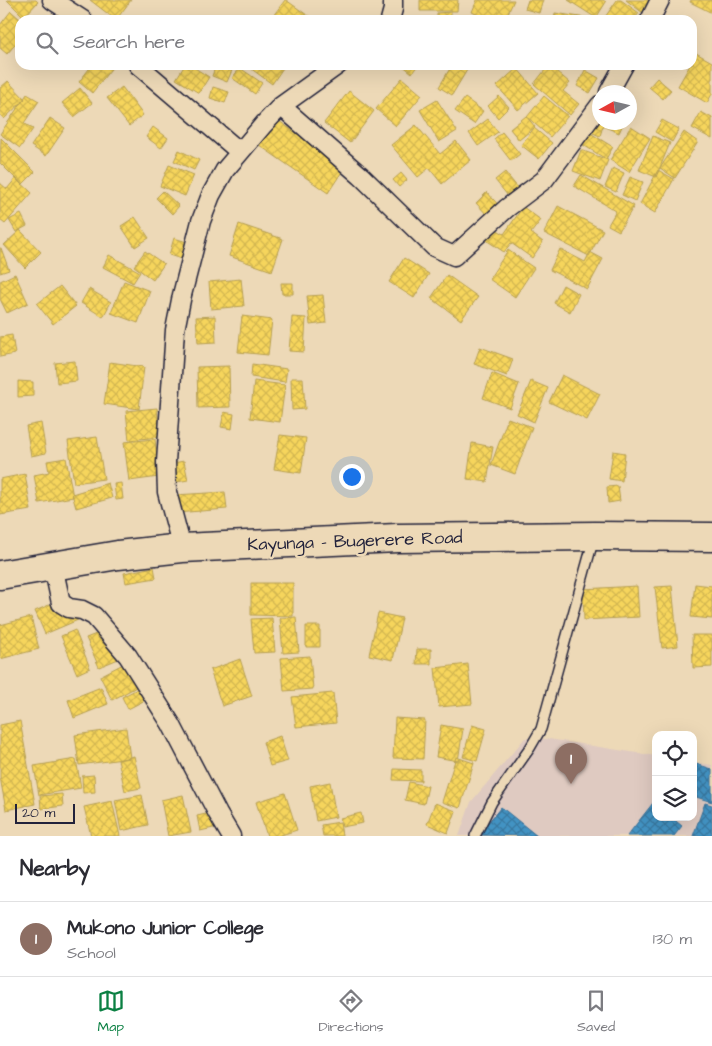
<!DOCTYPE html>
<html lang="en">
<head>
<meta charset="utf-8">
<style>
  :root { --surface:#fff; --page:#f2f2f3; --text:#2b2b33; --muted:#7c7c81; --line:#e1e1e2; --accent:#0b8043 }
  body { margin:0; font-family:"Architects Daughter",sans-serif; background:var(--page); color:var(--text) }
  .controls { position:absolute; right:15px; bottom:15px; display:grid; overflow:hidden; border-radius:10px; box-shadow:0 5px 20px #0002 }
  .controls button { width:45px; height:45px; display:grid; place-items:center; padding:0; border:0; border-bottom:1px solid var(--line); background:var(--surface); color:var(--text); font:25px sans-serif }
  .compass { position:absolute; left:592px; top:85px; width:45px; height:45px; border-radius:50%; background:var(--surface); box-shadow:0 5px 20px #0002; rotate:262deg }
  .scale { position:absolute; left:15px; bottom:12px; width:60px; box-sizing:border-box; padding-left:5px; border:2px solid #22223b; border-top:0; font-size:14px; line-height:18px; white-space:nowrap; color:#22223b; -webkit-text-stroke:4px #edd9b7; paint-order:stroke }
  .you { position:absolute; left:351px; top:476px; width:18px; height:18px; margin:-12px; border:4px solid #fff; border-radius:50%; background:#1a73e8; box-shadow:0 0 0 8px #1a73e833 }
  .badge { display:grid; place-items:center; width:32px; height:32px; border-radius:50%; background:var(--accent); color:#fff; font-size:16px; font-weight:700 }
  .pin { position:absolute; translate:-50% -41px; filter:drop-shadow(0 1px 2px #0008) }
  .pin::after { content:''; position:absolute; top:26px; width:18px; height:15px; background:inherit; clip-path:polygon(0 0,100% 0,50% 100%) }
  .list { margin:0; padding:0; list-style:none }
  h2 { display:flex; justify-content:space-between; align-items:center; height:65px; margin:0; padding:0 20px; font-size:21px }
  h2 small { font-size:16px; font-weight:400; color:var(--muted) }
  .list li { display:grid; grid-template-columns:32px 1fr auto; gap:15px; align-items:center; box-sizing:border-box; height:75px; padding:0 20px; border-top:1px solid var(--line) }
  .list b { display:block; font-size:19px; white-space:nowrap }
  .list p { margin:0; font-size:16px; white-space:nowrap; color:var(--muted) }
  .list em { font-size:16px; font-style:normal; color:var(--muted) }
  .icon { flex:none; width:28px; height:28px; fill:none; stroke:currentColor; stroke-width:2; stroke-linecap:round; stroke-linejoin:round }
  .map { position:relative; flex:none; width:712px; height:836px; overflow:hidden }
  .search { position:absolute; background:var(--surface); box-shadow:0 5px 20px #0002; left:15px; right:15px; top:15px; height:55px; display:flex; align-items:center; gap:12px; box-sizing:border-box; padding:0 18px; border-radius:15px; color:var(--muted); font-size:19px }
  .sheet { height:140px; background:var(--surface) }
  nav { display:flex; justify-content:space-around; align-items:center; box-sizing:border-box; height:70px; border-top:1px solid var(--line); background:var(--surface); font-size:14px; color:var(--muted) }
  nav a { display:grid; justify-items:center; gap:2px }
  nav .on { color:var(--accent) }
  .map>svg:first-child { display:block }
  .built { fill:#dfcac1 }
  .homes { fill:url(#homes-cross-hatch); stroke:#b69f52 }
  .schools { fill:url(#schools-cross-hatch); stroke:#39719a }
  .lines { fill:none; stroke-linecap:round; stroke-linejoin:round }
  .service-casing { stroke:#22223b; stroke-width:12 }
  .minor-casing { stroke:#22223b; stroke-width:21 }
  .primary-casing { stroke:#22223b; stroke-width:31 }
  .service { stroke:#edd9b7; stroke-width:9 }
  .minor { stroke:#edd9b7; stroke-width:18 }
  .primary { stroke:#edd9b7; stroke-width:28 }
  .labels { text-anchor:middle; dominant-baseline:central; stroke-width:5; stroke-linejoin:round; paint-order:stroke }
  .street-label { font-size:18px; fill:#22223b; stroke:#edd9b7 }
</style>
</head>
<body>
<div class="map">
<svg width="712" height="836" viewBox="0 0 712 836">
  <defs>
    <pattern id="homes-cross-hatch" width="8" height="8" patternUnits="userSpaceOnUse" patternTransform="scale(1.25)"><rect width="8" height="8" fill="#f6d55c"/><path d="M0 0l8 8M0 8l8-8" fill="none" stroke="#d3b751"/></pattern>
    <pattern id="schools-cross-hatch" width="8" height="8" patternUnits="userSpaceOnUse" patternTransform="scale(1.25)"><rect width="8" height="8" fill="#4393c3"/><path d="M0 0l8 8M0 8l8-8" fill="none" stroke="#3878a0"/></pattern>
  </defs>
  <rect width="100%" height="100%" fill="#edd9b7"/>
  <filter id="ink" filterUnits="userSpaceOnUse"><feTurbulence type="fractalNoise" baseFrequency=".02" numOctaves="2"/><feDisplacementMap in="SourceGraphic" scale="10" xChannelSelector="R" yChannelSelector="G"/><feConvolveMatrix kernelMatrix="1 2 1 2 8 2 1 2 1" color-interpolation-filters="sRGB"/></filter>
  <g filter="url(#ink)">
    <path class="built" d="M525,738L549,739L656,756V817H693V762L712,765V836H459L471,802Z"/>
    <path class="homes" d="M7,0H36L38,2L24,17Z
      M90,0H131L116,20Z
      M285,0H286L314,20H270Z
      M420,0H458L457,11H420Z
      M477,0H514L505,20H489L472,12Z
      M528,0H543L539,13L525,9Z
      M568,0H603L606,2L596,18Z
      M617,0H621L639,13L634,20H603Z
      M626,0H653L643,13Z
      M691,0H712V13L690,2Z
      M11,11L21,20H20V39L7,54L0,48V25Z
      M451,12V20H437V13Z
      M555,13L586,18L585,20H554Z
      M696,53L712,62V94L707,103L678,86L690,65H692V61Z
      M92,65H114L92,93L79,82Z
      M185,65H190L209,77L199,93L176,79Z
      M216,65H225L233,68L227,82L212,76Z
      M246,65H285L272,84Z
      M402,65H418L412,73Z
      M452,65H470L452,95L439,87Z
      M549,65L570,83L563,91L579,104L570,115L534,84Z
      M240,68L262,83L255,94L232,78Z
      M517,68L538,93L518,110L497,86Z
      M585,70L599,78L590,93L577,86Z
      M402,78L422,95L396,126L376,109Z
      M657,78L671,90L663,99L649,87Z
      M8,81L25,99L4,119L0,114V88Z
      M122,87L143,115L129,126L107,98Z
      M213,87L229,92L225,103L210,98Z
      M80,88L92,103L74,117L62,103Z
      M349,91L374,111L350,143L324,123Z
      M27,94L39,101L24,123L33,129L20,148L0,134Z
      M499,96L509,107L498,118L488,106Z
      M544,96L568,116L550,137L527,117Z
      M465,98L483,111L474,124L455,111Z
      M437,100L457,131L439,142L420,110Z
      M600,110V122H624L619,133L603,126L600,136L586,130Z
      M701,112L712,118V139L692,128Z
      M526,116L535,127L519,140L510,129Z
      M50,118L65,128L46,156L31,146Z
      M276,119L345,167L328,193L259,145Z
      M488,119L498,132L478,146L469,133Z
      M662,120L679,129L672,142L655,132Z
      M416,125L440,154L456,141L471,160L442,184L429,168L418,177L391,145Z
      M631,126L650,138L629,172L610,160Z
      M153,127L168,138L161,148L146,137Z
      M534,128L552,143L539,159L521,145Z
      M582,128L613,147L606,159L575,140Z
      M502,132L520,154L511,161L494,139Z
      M684,132L698,142L675,178L660,168Z
      M653,136L670,143L656,177L639,170Z
      M1,138L35,172L22,185L0,163Z
      M179,150L199,160L194,170L174,161Z
      M581,150L608,160L600,181L573,171Z
      M169,165L194,175L185,196L160,186Z
      M613,168L624,173L616,192L605,187Z
      M658,170L674,179L655,213L640,204Z
      M505,172L518,188L508,196L495,180Z
      M401,173L407,180L399,187L393,180Z
      M581,175L634,206L619,231L608,225L616,211L574,186Z
      M630,177L643,182L635,201L622,195Z
      M16,178L32,193L5,224L0,220V183L7,189Z
      M163,191L179,206L172,214L156,198Z
      M487,192L500,207L489,217L476,203Z
      M558,206L603,230L589,256L544,233Z
      M523,207L541,220L531,233L543,242L532,258L511,243L504,252L486,240L494,228L504,234Z
      M21,214L27,226L16,232L9,220Z
      M135,217L149,238L135,247L121,226Z
      M239,224L283,239L272,271L229,256Z
      M20,230L41,252L25,268L4,245Z
      M174,238L187,242L181,259L169,255Z
      M0,248H1L9,270L0,273Z
      M560,249L585,262L590,252L603,259L587,289L550,270Z
      M508,250L534,268L515,297L489,279Z
      M145,251L164,264L153,280L134,266Z
      M109,255L140,272L133,283L103,267Z
      M404,258L429,274L414,298L389,282Z
      M15,274L28,303L7,313L0,299V281Z
      M447,275L478,297L461,320L431,298Z
      M241,279L244,306L211,309L209,282Z
      M124,281L150,291L138,323L111,313Z
      M281,283H293V294H282Z
      M563,285L579,294L570,312L554,303Z
      M60,286L76,306L53,324L37,304Z
      M89,289L111,302L103,317L81,303Z
      M323,295L326,323L310,325L307,296Z
      M215,316L216,342L198,343L196,317Z
      M242,316L272,320L268,355L238,352Z
      M292,317L306,318L304,352L289,351Z
      M12,335L15,354L0,357V337Z
      M480,347L513,359L507,376L474,364Z
      M75,361L77,381L57,383L55,363Z
      M110,362L144,367L139,409L104,404Z
      M252,364L287,369L285,382L251,377Z
      M229,366L230,407L198,408L197,367Z
      M492,373L519,384L510,408L483,398Z
      M562,375L600,394L587,420L549,402Z
      M291,378H303L305,409L292,410Z
      M18,381L33,382V396L18,397Z
      M254,381L285,385L280,422L250,418Z
      M531,381L548,388L534,422L517,414Z
      M157,408L160,437L129,440L126,411Z
      M224,412L234,414L232,429L221,427Z
      M508,418L532,427L515,474L491,465Z
      M41,423L46,453L31,456L26,426Z
      M280,435L306,438L301,473L274,469Z
      M97,437L104,479L74,483L68,441Z
      M155,439L159,477L129,481L124,442Z
      M472,443L493,447L487,482L467,479Z
      M613,451L625,453L622,481L609,479Z
      M66,458L73,497L39,503L34,475L49,472L47,461Z
      M184,461L188,480L177,482L173,463Z
      M25,474L31,510L0,515V479Z
      M108,483L112,498L76,508L72,494Z
      M121,483L123,499L116,500L114,484Z
      M618,486L620,501L608,503L607,487Z
      M225,492L227,509L175,513L174,495Z
      M154,567L156,578L126,583L124,573Z
      M251,583H293V616L251,615Z
      M695,584L712,586V619L691,617Z
      M637,586L639,617L584,620L583,589Z
      M672,586L678,646L662,648L655,587Z
      M68,597L78,620L45,634L35,611Z
      M378,613L402,618L393,660L369,655Z
      M31,617L39,649L0,659V625Z
      M296,617L299,652L283,653L280,618Z
      M272,618L275,652L254,653L251,619Z
      M116,626L128,655L99,667L86,638Z
      M306,626H320V647H306Z
      M75,630L90,668L77,674L61,636Z
      M692,635H712V667L693,668Z
      M417,649H431V664H416Z
      M310,656L313,689L284,691L281,658Z
      M240,659L252,696L222,706L210,670Z
      M129,661L142,684L112,700L100,676Z
      M468,664L472,704L439,707L435,668Z
      M147,684L153,696L128,709L122,697Z
      M101,687L108,704L74,718L68,700Z
      M333,693L336,723L296,727L292,697Z
      M395,718L425,720L423,759L393,758Z
      M20,721L35,804L6,810L0,777V725Z
      M441,725L463,729L458,761L436,757Z
      M472,725L486,729L477,761L463,757Z
      M126,728L130,758L79,765L75,735Z
      M280,736L288,761L270,766L263,742Z
      M134,756L141,788L125,791L118,760Z
      M456,757L474,763L460,808L442,802Z
      M76,759L81,788L39,795L34,766Z
      M394,769L421,770V781L393,780Z
      M94,775L95,792L83,793L82,776Z
      M330,782L336,817L316,821L310,786Z
      M409,782L428,786L424,804L405,800Z
      M285,793L297,830L278,836H267L256,802Z
      M62,794L63,806L41,809L40,796Z
      M142,795L148,825L121,831L115,800Z
      M183,795L191,832L168,836L161,800Z
      M112,801L120,836H91L84,807Z
      M435,803L456,811L448,833L427,824Z
      M215,812L218,827L200,831L197,816Z
      M361,813L363,823L342,827L340,818Z
      M340,822L342,836H323L321,825Z"/>
    <path class="schools" d="M693,763L712,769V802L693,796Z
      M653,803L656,805V817H671L682,826L674,836H627Z
      M705,803L712,805V836H693Z
      M501,807L537,836L478,835Z"/>
    <g class="lines">
      <defs>
        <path id="service" d="M475,836L492,802L530,748L541,729L594,538"/>
        <path id="minor" d="M52,0L83,20
          M390,20L393,9V0
          M650,20L660,0
          M138,65L240,152
          M609,92L624,65
          M281,106L361,176L434,247L454,256L507,208L544,180L600,105
          M182,548L167,492L166,462L175,330L182,295L201,221L211,195L225,170L264,124L281,106L338,65
          M53,566L61,603L69,608L82,610L94,616L128,656L171,724L218,814L231,836"/>
        <path id="primary" d="M0,575L118,555L182,548L397,538L595,536L712,537"/>
      </defs>
      <use href="#service" class="service-casing"/>
      <use href="#minor" class="minor-casing"/>
      <use href="#primary" class="primary-casing"/>
      <use href="#service" class="service"/>
      <use href="#minor" class="minor"/>
      <use href="#primary" class="primary"/>
    </g>
  </g>
  <g class="labels">
    <g class="street-label">
      <text transform="translate(355 541) rotate(-2)">Kayunga - Bugerere Road</text>
    </g>
  </g>
</svg>
<div class="controls">
<button><svg class="icon" aria-label="locate" viewBox="0 0 24 24"><circle cx="12" cy="12" r="6"/><path d="M12 2v4M12 18v4M2 12h4M18 12h4"/></svg></button>
<button><svg class="icon" aria-label="layers" viewBox="0 0 24 24"><path d="M12 4l9 5-9 5-9-5zM3 14l9 5 9-5"/></svg></button>
</div>
<svg class="compass" viewBox="-18 -18 36 36"><path d="M0-13l5 13h-10z" fill="#e53935"/><path d="M0 13l5-13h-10z" fill="#7c7c81"/></svg>
<div class="scale">20 m</div>
<div class="you"></div>
<div class="pin badge" style="left:571px;top:784px;background:#8d6e63">1</div>
<div class="search"><svg class="icon" aria-label="search" viewBox="0 0 24 24"><circle cx="10" cy="10" r="6"/><path d="M15 15l6 6"/></svg>Search here</div>
</div>
<section class="sheet">
<h2>Nearby<small></small></h2>
<ul class="list">
<li><span class="badge" style="background:#8d6e63">1</span><div><b>Mukono Junior College</b><p>School</p></div><em>130 m</em></li>
</ul>
</section>
<nav>
<a class="on"><svg class="icon" aria-label="map" viewBox="0 0 24 24"><path d="M3 6l6-2 6 2 6-2v14l-6 2-6-2-6 2zM9 4v14M15 6v14"/></svg>Map</a>
<a><svg class="icon" aria-label="directions" viewBox="0 0 24 24"><path d="M12 3l9 9-9 9-9-9zM9 14v-3h6M13 9l2 2-2 2"/></svg>Directions</a>
<a><svg class="icon" aria-label="saved" viewBox="0 0 24 24"><path d="M7 4h10v16l-5-4-5 4z"/></svg>Saved</a>
</nav>
</body>
</html>
